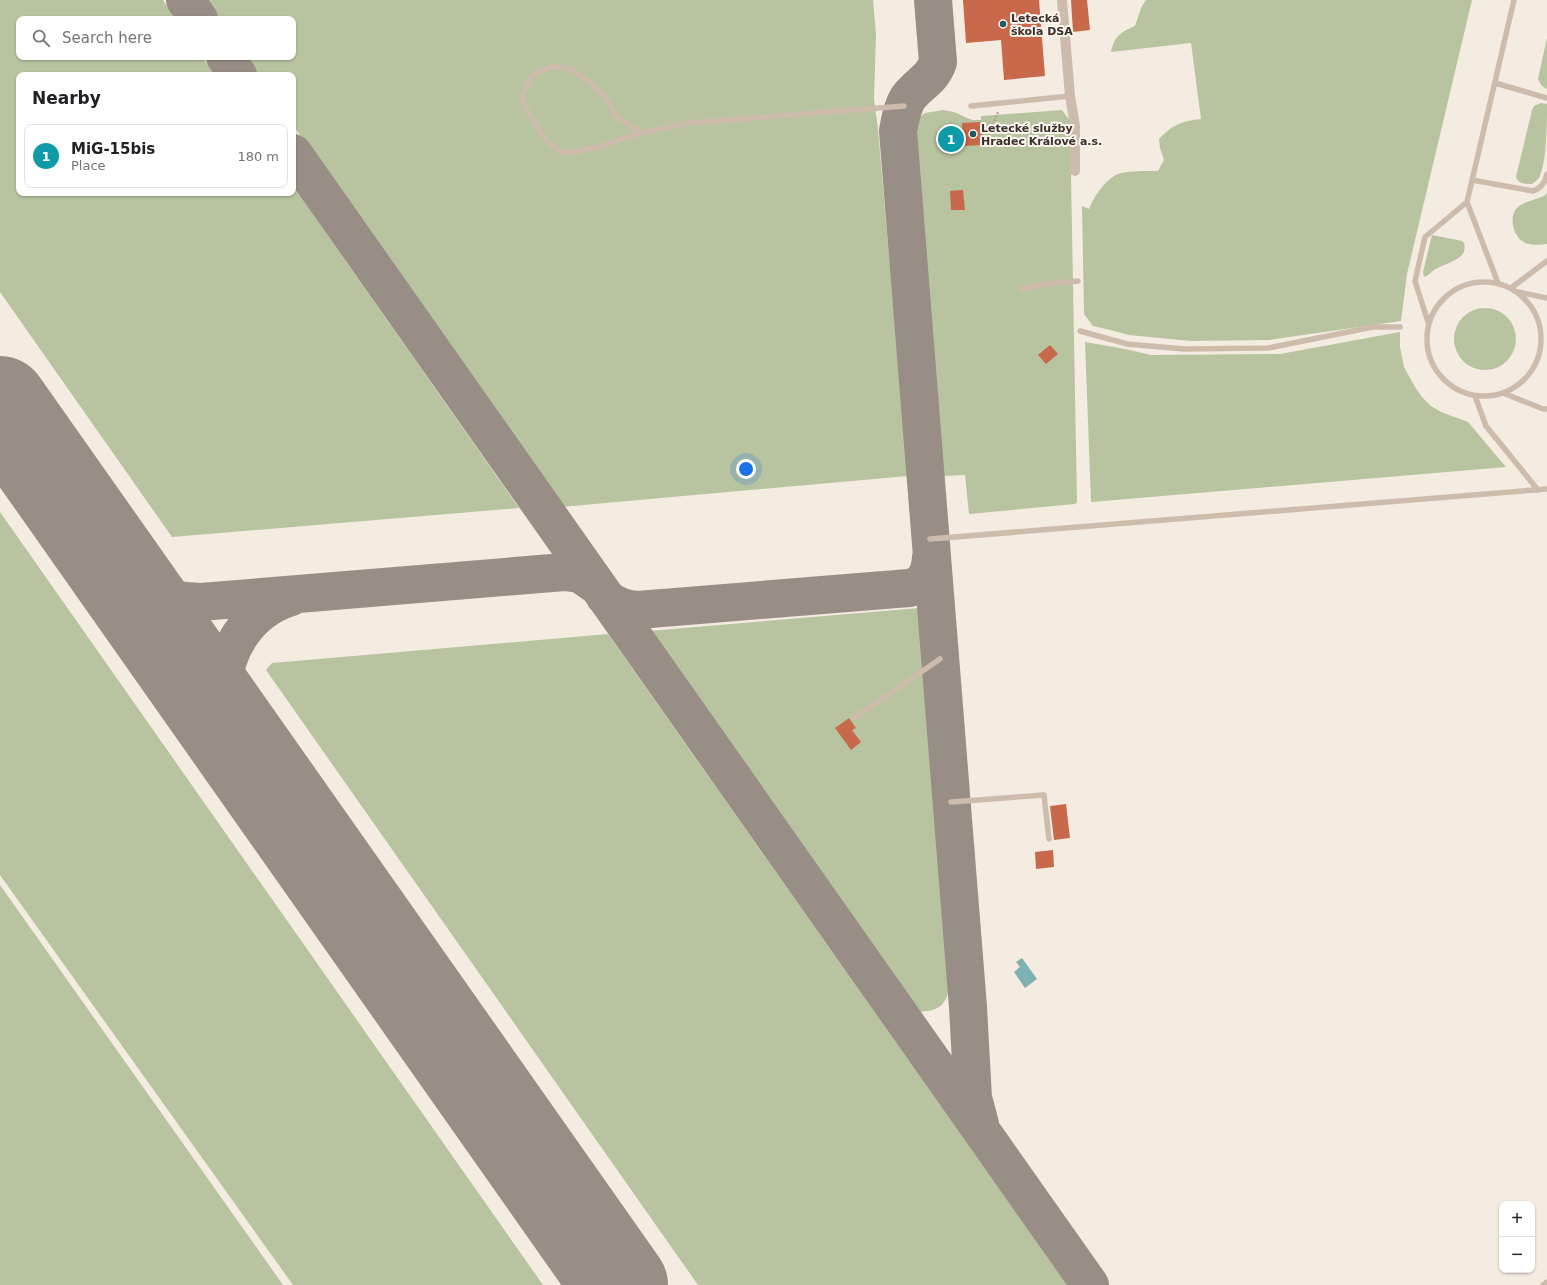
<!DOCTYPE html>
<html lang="en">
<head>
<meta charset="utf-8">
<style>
  :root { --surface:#fff; --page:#f6f6f6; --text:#202124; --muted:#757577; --line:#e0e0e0; --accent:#0f766e }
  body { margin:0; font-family:"DejaVu Sans",sans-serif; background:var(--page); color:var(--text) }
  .controls { position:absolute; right:12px; bottom:12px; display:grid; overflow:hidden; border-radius:8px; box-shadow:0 1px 3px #0004 }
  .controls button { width:36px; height:36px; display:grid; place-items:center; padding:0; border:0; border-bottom:1px solid var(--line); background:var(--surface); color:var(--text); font:20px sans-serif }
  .you { position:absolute; left:746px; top:469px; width:14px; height:14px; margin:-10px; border:3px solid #fff; border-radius:50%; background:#1a73e8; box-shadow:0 0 0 6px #1a73e833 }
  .badge { display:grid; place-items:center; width:26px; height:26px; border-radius:50%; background:var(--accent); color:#fff; font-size:13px; font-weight:700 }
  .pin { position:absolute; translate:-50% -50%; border:2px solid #fff; box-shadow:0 1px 4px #0006 }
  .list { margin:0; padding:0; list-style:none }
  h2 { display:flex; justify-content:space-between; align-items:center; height:52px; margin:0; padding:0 16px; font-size:17px }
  h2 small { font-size:13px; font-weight:400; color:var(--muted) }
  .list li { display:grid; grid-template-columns:26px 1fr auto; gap:12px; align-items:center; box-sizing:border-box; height:64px; margin:0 8px 8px; padding:0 8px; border:1px solid var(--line); border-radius:8px }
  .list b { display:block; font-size:15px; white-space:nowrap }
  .list p { margin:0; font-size:13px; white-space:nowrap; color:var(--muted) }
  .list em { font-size:13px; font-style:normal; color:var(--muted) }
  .icon { flex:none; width:22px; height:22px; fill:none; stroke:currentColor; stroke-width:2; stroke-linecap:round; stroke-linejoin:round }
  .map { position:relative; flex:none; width:1547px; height:1285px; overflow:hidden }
  .search { position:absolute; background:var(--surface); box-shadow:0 1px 3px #0004; left:16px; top:16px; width:280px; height:44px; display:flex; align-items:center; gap:10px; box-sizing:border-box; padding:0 14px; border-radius:8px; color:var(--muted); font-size:15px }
  .panel { position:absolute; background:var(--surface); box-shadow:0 1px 3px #0004; left:16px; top:72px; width:280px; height:124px; border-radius:8px }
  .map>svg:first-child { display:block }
  .green { fill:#b8c4a0 }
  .water { fill:#7fb0b2 }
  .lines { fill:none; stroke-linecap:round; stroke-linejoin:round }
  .taxiway { stroke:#988e86; stroke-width:38 }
  .runway { stroke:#988e86; stroke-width:96 }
  .building { fill:#c8694b }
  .path { stroke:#b9a596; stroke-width:2.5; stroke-dasharray:2 2; stroke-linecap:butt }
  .lane { stroke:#cdbbac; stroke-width:5.5 }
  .street { stroke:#cdbbac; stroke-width:10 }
  .poi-dot { fill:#1f5a5e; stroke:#fbf5ee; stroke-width:1.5 }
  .labels { text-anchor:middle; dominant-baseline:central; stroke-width:4; stroke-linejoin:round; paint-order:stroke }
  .poi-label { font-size:11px; font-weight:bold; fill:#3b302b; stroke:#fbf5ee; text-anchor:start }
</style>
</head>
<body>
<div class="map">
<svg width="1547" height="1285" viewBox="0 0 1547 1285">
  <rect width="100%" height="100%" fill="#f4ebe1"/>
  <path class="green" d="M0,0H163L176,19H19V57H202L215,75H19V193H293V186L519,508L172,537L0,292Z
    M206,0H873L876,34L874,99L878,129L908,476L561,507L293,125V75H258L246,57H293V19H219Z
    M1146,0H1472L1407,274L1401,321L1269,340L1191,341L1129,335L1106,329L1093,326L1084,314L1082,206L1089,209C1093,198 1104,182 1114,176C1122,170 1147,171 1158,171L1164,160L1160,148L1159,139C1172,125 1182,121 1201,119L1191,43L1111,52C1114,36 1121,32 1135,26L1141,8Z
    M1547,38V89L1542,86L1538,79Z
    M1541,103L1547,104C1547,122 1547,162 1539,178C1538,180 1534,182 1532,184C1526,184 1518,184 1516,177L1532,110L1534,106Z
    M943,110L954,112L972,120H981V116L1062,110L1070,121L1077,502L1075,504L969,514L965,475L943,476L912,133L915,120L925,113Z
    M1547,193V244C1539,245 1529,246 1522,241C1513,234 1508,216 1518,207C1524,202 1536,199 1544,196Z
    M1432,235L1462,241L1464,243C1465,247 1465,251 1462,255C1455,262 1442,265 1434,270C1430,273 1428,276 1424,277L1423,272Z
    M1454 339a31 31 0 1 1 62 0a31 31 0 1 1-62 0Z
    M1400,332V347L1404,367L1415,387L1422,397L1431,406L1441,412L1468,422L1506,467L1091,502L1085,342L1125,349L1151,355L1280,354Z
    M0,512L543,1285H293L0,875Z
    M919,608L949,990C944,1009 935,1011 917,1012L648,631Z
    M608,634L1067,1285H698L266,670L272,663Z
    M0,885L283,1285H0Z"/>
  <path class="water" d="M1022,958L1037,979L1025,988L1014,972L1020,967L1016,962Z"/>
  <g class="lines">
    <path class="taxiway" d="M185,0L199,19
      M933,0L938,62C932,80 918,84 908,98C902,108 900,120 898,131L968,1007L973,1098L980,1124
      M225,57L238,75
      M293,153L1090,1285
      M40,457L118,566C142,593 164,601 201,602L564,572L580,574L596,585
      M291,597C248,610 220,653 224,698C225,712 231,724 237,735L315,847
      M605,597C615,606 625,609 638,610L909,588C925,585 930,573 931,557"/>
    <path class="runway" d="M0,404L620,1285"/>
  </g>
  <path class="building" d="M963,0H1039L1045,76L1004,80L1001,40L966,43Z
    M1071,0H1087L1090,30L1073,32Z
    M982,122L983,145L963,146L962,123Z
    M963,190L965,210H951L950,191Z
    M1050,345L1058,354L1046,364L1038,355Z
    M849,718L856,728L852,730L861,742L851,750L835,728Z
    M1066,804L1070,838L1054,840L1050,806Z
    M1053,850L1054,867L1036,869L1035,852Z"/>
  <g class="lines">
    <path class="path" d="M985,139L987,137L998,112"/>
    <path class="lane" d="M1495,83L1547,98
      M971,106L1070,96
      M641,133L622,120L616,115L604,95L588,81L571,69L560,67H551L543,70L532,76L523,94V102L528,112L549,144L559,151L568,153L598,147L641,133L689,123L904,106
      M1472,180L1533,191C1542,188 1545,182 1547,174
      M1427 339a57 57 0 1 1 114 0a57 57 0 1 1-114 0Z
      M1498,283L1467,202L1514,0
      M1511,288L1547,261
      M1022,289L1046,284L1078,281
      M1518,292L1547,298
      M1428,322L1415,281L1425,237L1467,202
      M1080,331L1127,344L1161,347L1185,349L1268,348L1373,327H1400
      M1503,393L1543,409H1547
      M1475,396L1486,426L1538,490
      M930,539L1547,489
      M854,718L940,659
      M951,802L1044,795L1049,839
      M1543,1285L1547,1282"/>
    <path class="street" d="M1062,0L1070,96L1075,126V171"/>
  </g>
  <g class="poi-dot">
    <circle cx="1003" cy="24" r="4"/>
    <circle cx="973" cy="134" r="4"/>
  </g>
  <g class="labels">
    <g class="poi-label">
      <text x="1011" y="18">Letecká<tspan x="1011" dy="13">škola DSA</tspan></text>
      <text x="981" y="128">Letecké služby<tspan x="981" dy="13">Hradec Králové a.s.</tspan></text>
    </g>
  </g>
</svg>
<div class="controls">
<button>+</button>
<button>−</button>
</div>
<div class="you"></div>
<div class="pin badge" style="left:951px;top:139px;background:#0f9aa8">1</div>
<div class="search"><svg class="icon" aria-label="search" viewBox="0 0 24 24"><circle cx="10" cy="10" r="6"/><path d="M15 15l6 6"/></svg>Search here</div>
<section class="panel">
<h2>Nearby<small></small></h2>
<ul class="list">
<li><span class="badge" style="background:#0f9aa8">1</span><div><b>MiG-15bis</b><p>Place</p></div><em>180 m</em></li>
</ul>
</section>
</div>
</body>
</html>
